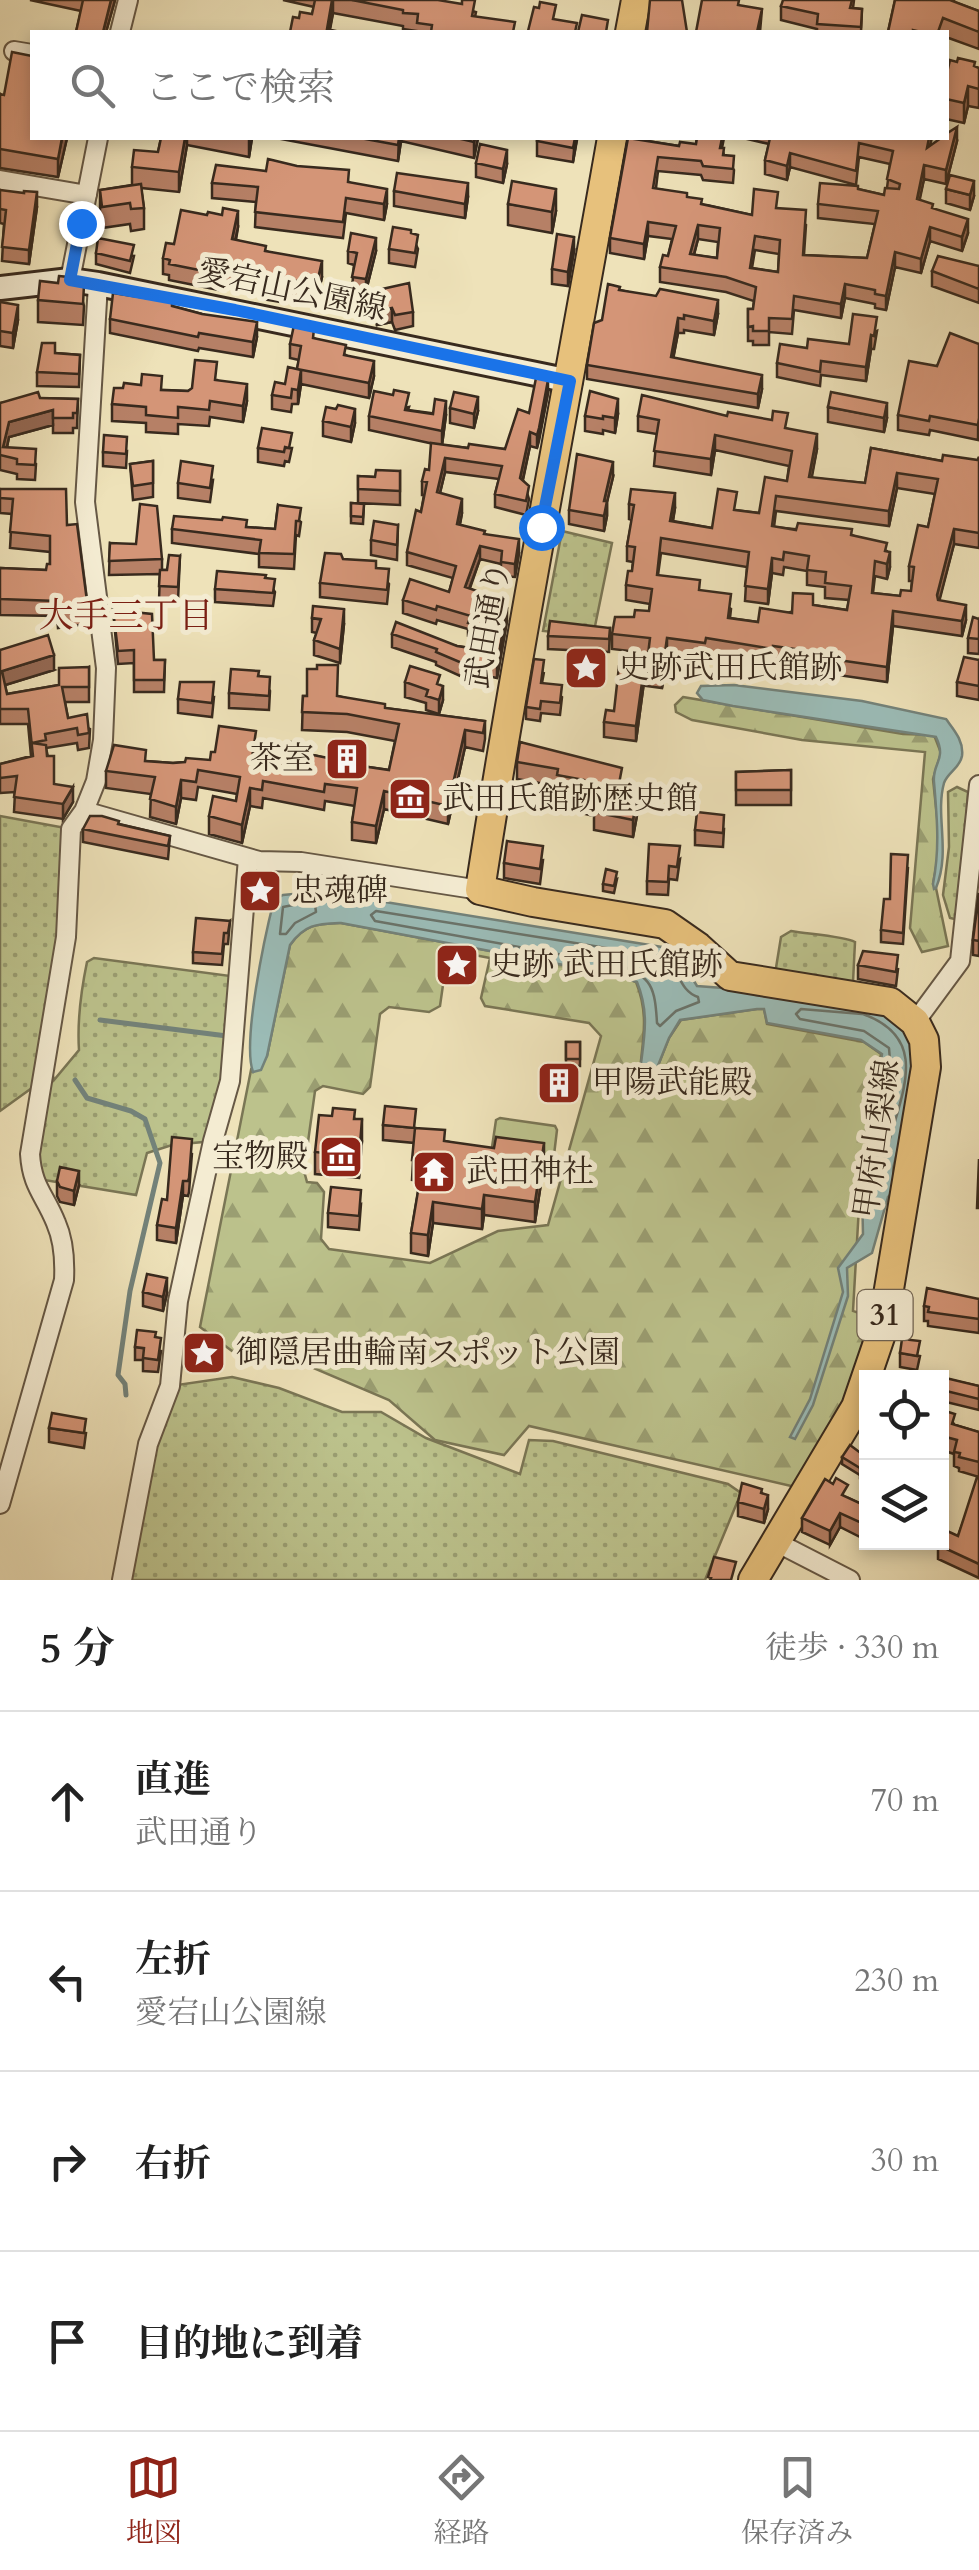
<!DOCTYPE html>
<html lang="ja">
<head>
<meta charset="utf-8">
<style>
  :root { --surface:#fff; --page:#f2f2f2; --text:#222; --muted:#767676; --line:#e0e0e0; --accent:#8f2418 }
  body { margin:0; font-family:Cardo,"Noto Serif JP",serif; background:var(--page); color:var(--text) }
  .controls { position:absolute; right:30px; bottom:30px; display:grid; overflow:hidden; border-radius:0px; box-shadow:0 5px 15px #0003 }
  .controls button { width:90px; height:90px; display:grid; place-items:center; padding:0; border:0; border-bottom:2px solid var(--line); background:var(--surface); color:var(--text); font:50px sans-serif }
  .stop { position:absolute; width:30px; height:30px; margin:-22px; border:8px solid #1a73e8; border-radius:50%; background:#fff }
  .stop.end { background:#1a73e8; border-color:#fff; box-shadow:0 2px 10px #0008 }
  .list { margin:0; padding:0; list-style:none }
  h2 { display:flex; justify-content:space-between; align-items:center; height:130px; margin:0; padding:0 40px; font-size:42px }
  h2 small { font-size:32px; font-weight:400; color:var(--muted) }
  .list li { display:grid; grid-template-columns:65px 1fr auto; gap:30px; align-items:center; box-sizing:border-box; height:180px; padding:0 40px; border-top:2px solid var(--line) }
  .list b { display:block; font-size:38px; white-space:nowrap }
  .list p { margin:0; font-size:32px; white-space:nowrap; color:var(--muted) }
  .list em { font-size:32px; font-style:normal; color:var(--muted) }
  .icon { flex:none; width:55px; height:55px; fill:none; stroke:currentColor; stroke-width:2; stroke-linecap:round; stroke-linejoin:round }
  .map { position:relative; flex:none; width:979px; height:1580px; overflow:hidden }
  .search { position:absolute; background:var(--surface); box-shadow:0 5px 15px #0003; left:30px; right:30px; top:30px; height:110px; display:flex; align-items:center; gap:25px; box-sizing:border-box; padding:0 35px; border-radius:0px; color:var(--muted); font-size:38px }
  .sheet { height:850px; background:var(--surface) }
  nav { display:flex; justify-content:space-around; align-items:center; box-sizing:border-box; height:140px; border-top:2px solid var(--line); background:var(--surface); font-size:28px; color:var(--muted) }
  nav a { display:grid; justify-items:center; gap:5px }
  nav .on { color:var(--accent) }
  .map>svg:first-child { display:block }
  .grass { fill:url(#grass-dots); stroke:#7a7655; stroke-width:2.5 }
  .forest { fill:url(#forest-firs); stroke:#7a7655; stroke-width:2.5; fill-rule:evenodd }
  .garden { fill:#bcc28c; stroke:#7a7655; stroke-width:2.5 }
  .water { fill:#9bbcb7; stroke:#73827a; stroke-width:2.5 }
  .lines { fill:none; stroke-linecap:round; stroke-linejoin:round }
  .shore { stroke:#6a736a; stroke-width:2.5 }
  .stream { stroke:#73827a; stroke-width:5 }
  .street-casing { stroke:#665845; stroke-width:22 }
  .secondary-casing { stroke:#382a1e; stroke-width:28 }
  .primary-casing { stroke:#382a1e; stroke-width:32 }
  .street { stroke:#f4ecd2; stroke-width:18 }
  .secondary { stroke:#f4ecd2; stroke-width:22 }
  .primary { stroke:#e7c17c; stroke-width:28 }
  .wall { fill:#b68066; stroke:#382a1e; stroke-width:2.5; fill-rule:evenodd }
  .shaded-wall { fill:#946853; stroke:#382a1e; stroke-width:2.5 }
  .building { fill:#d49577; stroke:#382a1e; stroke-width:2.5; fill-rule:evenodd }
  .route { stroke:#1a73e8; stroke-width:12 }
  .labels { text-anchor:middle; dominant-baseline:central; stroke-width:10; stroke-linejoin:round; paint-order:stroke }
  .shield { fill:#f4ecd2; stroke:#706454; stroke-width:2.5 }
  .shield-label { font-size:30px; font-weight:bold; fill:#382a1e }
  .street-label { font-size:32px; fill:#382a1e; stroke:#f4ecd2 }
  .poi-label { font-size:32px; fill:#382a1e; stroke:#f4ecd2; text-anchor:start }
  .neighbourhood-label { font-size:35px; fill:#7a1f14; stroke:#f4ecd2 }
</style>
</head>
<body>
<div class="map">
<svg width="979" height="1580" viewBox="0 0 979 1580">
  <defs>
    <pattern id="grass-dots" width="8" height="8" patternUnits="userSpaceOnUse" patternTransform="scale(2.5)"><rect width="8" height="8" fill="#bcc28c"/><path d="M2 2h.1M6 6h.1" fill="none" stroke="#9a9e72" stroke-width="1.8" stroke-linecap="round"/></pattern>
    <pattern id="forest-firs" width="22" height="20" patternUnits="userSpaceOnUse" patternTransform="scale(2.5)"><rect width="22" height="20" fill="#bcc28c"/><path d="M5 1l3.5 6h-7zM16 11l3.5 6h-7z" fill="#9a9e72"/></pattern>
  </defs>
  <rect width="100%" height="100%" fill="#eee2b9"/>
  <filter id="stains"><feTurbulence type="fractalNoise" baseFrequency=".002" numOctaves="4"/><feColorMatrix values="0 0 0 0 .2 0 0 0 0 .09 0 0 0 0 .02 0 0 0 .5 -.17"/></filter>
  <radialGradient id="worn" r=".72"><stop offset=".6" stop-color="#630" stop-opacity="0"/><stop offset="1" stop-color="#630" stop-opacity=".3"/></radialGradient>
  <path class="grass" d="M562,531L612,543L593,636L543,631Z
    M957,787L968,792L960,912L955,919L950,918L943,895L949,847L948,792Z
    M0,816L71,829L44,1078L53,1076L54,1080L79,1050C77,1020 81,991 87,962L94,958L238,977L213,1141L172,1145L147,1153L136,1195L32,1178L43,1080L0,1111Z
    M791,931C807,934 843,936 855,942L853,982L775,974L781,937Z
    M232,1377L279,1388L342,1412H381L426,1438L520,1474L529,1440L553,1441L728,1484L741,1493L705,1580H133L123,1577L170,1386Z"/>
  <path class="forest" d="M683,697L903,734L934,735L941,753L933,779L940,845L933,884L936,888L948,946L922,952L910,928L925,752L802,740L692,720L676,712L675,705Z
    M341,923L617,975L636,982C649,1014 643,1038 640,1070L646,1074L655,1073L669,1038L681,1020L757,1009H764L767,1024L864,1042L881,1054L860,1189L853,1311L873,1318L851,1396L800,1488L529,1426L504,1455L435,1440L389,1400L269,1349L232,1351L200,1327L251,1070L253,1072L267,1056L290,945C305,924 317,924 341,923ZM448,950L490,958L481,998L485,1006L589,1023L601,1036L548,1225L498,1231L430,1263L329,1249L321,1239L324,1192L317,1183L307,1182L304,1171L315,1091L323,1086L363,1094L370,1087L380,1014L389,1007L429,1012L440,1006Z"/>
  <path class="garden" d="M500,1118L555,1126L557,1130L554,1155L550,1158L495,1150L492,1147L496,1120Z"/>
  <path class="water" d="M734,685L862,701L946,719C954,730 964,741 962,756C960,768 948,772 944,783C935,816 951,851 936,888L934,889L933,884C940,848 937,818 934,782C932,763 947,760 936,737L733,706L703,700L697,693L701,686Z
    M304,893L379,901L668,948L680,958L697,986L750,990L756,995L886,1012L910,1033L915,1083L893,1168L894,1191L888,1197L872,1253L847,1268L848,1296L813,1405L795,1439L790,1437L810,1399L843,1292L838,1268L863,1234L862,1190L882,1054L861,1040L767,1023L764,1009H757L680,1020L669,1038L655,1073L646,1074L640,1071C644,1038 650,1014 637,982L617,975L341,923C317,924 305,924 290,945L267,1056L261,1070L253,1072C242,1042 265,935 274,900L283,895Z"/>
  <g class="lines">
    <path class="shore" d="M303,903L315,905L316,912L295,923L286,934H280L283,907Z
      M376,911L663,957C680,968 678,990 698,997L699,1002L676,1011L660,1026L657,1023C655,988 652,976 619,965L375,921L371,915Z
      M862,1014L801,1009L796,1014L800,1019L864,1031L889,1048L891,1073L879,1140L885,1146L889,1142C903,1090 929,1038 863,1014"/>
    <path class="stream" d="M100,1020L227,1036
      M75,1080L87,1098L131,1111L145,1119L160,1163L130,1291L118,1375L125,1384L126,1395"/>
    <defs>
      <path id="street" d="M120,32L128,0
        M14,51L32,54
        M0,180L87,195
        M70,280L98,138
        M84,811L259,861L301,862L480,890
        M915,1022L960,961L979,785
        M0,1504L64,1280C65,1260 64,1241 56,1223C45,1195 32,1187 30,1154L66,937L71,829L84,811L96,781L103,740L106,668L85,502L98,284
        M776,1542L850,1580
        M122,1580L148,1444L170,1386L178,1301L213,1141L230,1081L248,858"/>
      <path id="secondary" d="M0,288L70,280L98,284L570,381"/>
      <path id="primary" d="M630,32L636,0
        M612,138C568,388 519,638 480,890L533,902L665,924L698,947L730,976L890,1002L915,1022L924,1040L926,1067L882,1331L856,1407L753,1580"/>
    </defs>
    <use href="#street" class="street-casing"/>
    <use href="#secondary" class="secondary-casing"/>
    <use href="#primary" class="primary-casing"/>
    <use href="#street" class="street"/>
    <use href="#secondary" class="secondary"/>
    <use href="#primary" class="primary"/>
  </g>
  <path class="wall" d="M30,0H115L106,32H76L81,11Z
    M283,0H438L476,12L475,17L515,32H417V31L403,29V26L333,13L330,30L290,32L299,18L312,14L314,7Z
    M854,0L853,8L862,9L861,32H817V29L781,20V6Z
    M895,0H954V2L979,11V49L946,37V32H888Z
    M975,67L979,68V108L968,106L964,123L946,119V77Z
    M0,94L32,138H67L58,177L0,168Z
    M161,138H252L249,157L187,145L179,192L141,188L144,208V229L131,231L130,224L102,228L100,212V190L132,185V167L158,152Z
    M276,138H478L474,158L401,141L398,161Z
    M577,138L573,162L537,156V141Z
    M628,138L679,146L696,144L697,138H724L722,148L724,155L734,170L733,183L703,180L701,175L658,171L656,188L687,197L702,204L752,215L778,208L806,225L804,255L867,258L875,224L818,218V204L858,189L884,195L887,188L890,164L859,157L856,185L790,167L787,180L765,174V160L769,144L743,138H932L930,145L957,141L946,184L924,179L919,200L968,233L962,251L930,241L921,273L895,267L886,310L875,308V304L845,298L841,318L794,310L792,334L769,332V345H753V341H748V309H753L754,301L726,292L660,282V267L668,256L672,239L648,236L644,259L610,253V238ZM698,239L718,242L717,258L694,255ZM755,250L779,254L778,272L752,268Z
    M476,163L507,164L503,183L476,177Z
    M349,182L387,204L384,220L346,213L343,238L255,227L256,202L212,198V183Z
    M946,189L974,196L970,210L946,203Z
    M0,190L37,207L29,264L2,261L4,224L0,223Z
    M394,191L468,197L465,218L394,206Z
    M508,204L556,211L552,233L508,225Z
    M238,227L236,240L266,251L322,277L317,299L288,296L287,303L262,299V287L230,282L229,285L221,283L219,290L169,280V275L163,274V258L174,244Z
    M411,234L418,249L415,267L389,263V249Z
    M348,251H376L366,291L352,289L354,265L348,263Z
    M574,251L568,286L552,284V269Z
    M96,253L134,256L130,273L96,264Z
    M979,266V303L932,286V271Z
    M58,283L78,284L84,306L83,325L38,322V300Z
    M620,290L718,314L714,335L684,330V333H678L673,358L762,389L758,408L587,379V365L602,320Z
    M373,291L413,312V326L395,330L392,322L377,325L373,305Z
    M0,302L18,320L13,348L0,346Z
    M172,306L202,314L257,337L253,357L199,348L198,351L110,333V319Z
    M877,331L874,349H871L866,381L821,375L820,386L777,377V363L807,348L849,344Z
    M314,338L346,355L374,376L369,398L301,384L298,404H292L291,412L272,409V395L285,384L297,369L299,360L290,358V344Z
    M979,344L978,440L930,430L929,435L898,430V415L937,366Z
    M55,353L80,355L79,387L37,386V372Z
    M217,380L247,401L243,422L210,417L209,426L178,424V434L146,432V423L112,421V404L123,388L188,391Z
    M548,393L539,441L537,448L530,446L523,480L529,499L526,515L495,507V494L499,479L445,472L440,493L462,513L460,525L485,534L519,553L515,577L501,576V564L480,559L470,588L492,605L507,621L497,678L492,677L491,682L469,680L436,665V662L392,647V634L457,646L483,650L484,642L468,636V629L437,620L436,624L403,613V600L449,592L453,578L407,565V552L421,512L424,495H422V481L429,470L434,444L369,430V416L409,407L408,410L446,415L442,445L468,448L505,449L529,413Z
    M40,398L78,399L77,428H73V433H53V425L9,437L7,447L36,464L35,480L17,479V474L0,470V403Z
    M828,407L887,418L884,432L828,422Z
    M450,408L478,411L474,428L450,423Z
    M336,409L355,423L351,442L323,436V421Z
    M618,414L615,433L603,430V434L585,431V416Z
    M638,416H727L788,429L817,449L811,478L865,483L871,448L942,461L978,460L979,457V548L954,544L939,600L966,620L962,636L893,626L887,682L810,671V666L773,662V664L706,653L705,658L667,654L662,688L646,686L648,653L612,649V634L634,617L649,611L650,604L626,600V585L632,571L633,562L627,561V546L632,520L629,519V504L675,508L673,521L712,528L736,510L759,513L787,481L789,466L715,450L711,475L654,466L657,434L638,431ZM897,488L935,494L928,527L909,566V581H912L911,591L900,596L873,593L875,576L887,579L890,567L887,551L852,535L774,527L776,511L889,526ZM661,553L747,567L745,601L768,604L772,573L783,575L784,567L807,571V585L825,587V598L849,600L847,610L813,605L758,622L730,618L731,609L700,591L658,575Z
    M258,448H292L289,462L285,461L284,466L258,462Z
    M127,451L126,468L103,466V452Z
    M153,461V497L133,500L130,464Z
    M400,471V505L358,503V476L375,477Z
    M613,477L607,501V516L604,531L569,524V510Z
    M213,480L210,502L178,498V483Z
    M0,489L67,525L88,609V624L58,628L57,616L0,615V568L46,570L50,564V552L10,548L12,514L0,513Z
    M351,503L364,504L363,524L351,523Z
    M278,505L301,522L299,536L296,535L294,569L259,567V554L172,543V529L247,527L275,529Z
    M398,525L397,560L371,555V540Z
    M110,543L162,559V570H167L180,556L178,601L159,600L160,574L109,575Z
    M376,568L389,584L387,604L320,597V583Z
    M266,578L275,592L273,606L215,602V589Z
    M113,610L154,660H165L164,692H134V663L118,664Z
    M312,618L344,624L340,663L314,655V640L317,633L312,632Z
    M979,619V654L968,653V638Z
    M610,628L609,652L548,649V636Z
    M0,650L54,670L5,685L7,694L59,685L89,667V702H65L68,718L90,729L89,748L78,750L77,743L46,748L54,784L73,802L63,819L14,812L15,792L0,793V764L31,756L28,724H0Z
    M979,660V700L957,696V682Z
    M544,672L542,683L562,697L560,715L541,713L540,721L526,719V707Z
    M259,676L270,691L269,710L229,708V693Z
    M405,682L440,685L443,700L439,714L426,710V703L405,697Z
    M644,682L636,741L604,737V722Z
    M303,696H338L385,708L485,721V739L483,751L465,747L448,824L384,809L376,843L352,840V822L355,806L325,801L324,810L263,798L262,808L250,806L242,843L209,834V816L236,801L237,794L198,787L196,800L181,798L176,824L150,817L151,794L106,788V771L146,761L173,763L210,760L256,749L255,759L286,764L304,753L362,766L389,770L395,741L347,732L302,730Z
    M214,697L212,717L178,713V699Z
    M520,742L622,786L621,789L638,810L633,837L594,830V816L581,813V797L557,792V786L517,779V762Z
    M791,770V805H736V772Z
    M119,824L170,836L168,859L83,842V829Z
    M724,829L723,847L695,845V830Z
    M680,859L677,880L669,879L668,895L647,894V881Z
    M543,860L540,884L504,878V863Z
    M908,867L903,944L881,942V930Z
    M617,879L614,893L603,891V884Z
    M979,893V956L973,955V940Z
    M230,921L228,944H224L222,965L193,963V952Z
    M858,965L898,969L896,986L858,979Z
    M566,1042H580V1066H571V1093H547V1066H566Z
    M332,1116L355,1119L362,1141L359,1178L315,1174V1152Z
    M383,1125L416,1128L445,1141L544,1164L535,1222L484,1215L482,1229L433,1223L428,1256L411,1253V1233L420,1181L412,1180L414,1143L383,1140Z
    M192,1153L189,1192L188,1196L183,1195L176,1243L157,1240V1225L167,1200Z
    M979,1159V1208H977Z
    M57,1181L79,1185L74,1205L60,1202L57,1196Z
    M361,1204L359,1230L328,1227V1213Z
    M143,1292L167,1293L163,1311L143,1306Z
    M979,1299V1333L928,1326V1321H924V1306Z
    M135,1347L161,1351L158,1372L143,1371V1360H135Z
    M900,1353L920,1356L917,1370L900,1367Z
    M942,1378L979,1386V1410L942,1401Z
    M942,1410L955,1425L979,1432V1477L959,1471V1468L954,1466V1454L942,1450Z
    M49,1428L86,1433L84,1448L49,1442Z
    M842,1457H866L860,1475L842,1464Z
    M979,1478V1578L938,1559V1545L958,1536Z
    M762,1493L768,1509L764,1523L738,1516V1502Z
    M848,1498L866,1506V1540L840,1527L830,1545L802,1532V1518Z"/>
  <path class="shaded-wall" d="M111,0H115L106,32H103Z
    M333,0V13L329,32H327Z
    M762,9L760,32H757Z
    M968,86V106L964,123V103Z
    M957,127V141L946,184V170Z
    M62,138H67L58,177V159Z
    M185,138H187V145L179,192V172Z
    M249,138H252L249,157Z
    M399,138H401V141L398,161Z
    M475,138H478L474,158V142Z
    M575,138H577V140L573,162Z
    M507,150V164L503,183V169Z
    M790,153V167L787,180V166Z
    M924,165V179L917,213V199Z
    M974,181V196L970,210V195Z
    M468,183V197L465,218V204Z
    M387,189V204L384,220V204Z
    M556,189V211L552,233V212Z
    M37,192V207L29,264V250Z
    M238,211V227L232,255V239Z
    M968,219V233L962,251V237Z
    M648,222V236L644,259V244Z
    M698,225V239L690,269V254Z
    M930,227V241L921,273V259Z
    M574,237V251L568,286V272Z
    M376,238V251L366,291V279Z
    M895,252V267L886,310V296Z
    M322,261V277L317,299V283Z
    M845,284V298L841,318V304Z
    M718,300V314L714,335V321Z
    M18,305V320L13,348V333Z
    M392,308V322L377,325V311Z
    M678,318V333L671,371V357Z
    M257,322V337L253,357V342Z
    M871,335V349L866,381V367Z
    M374,361V376L369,398V383Z
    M301,370V384L298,404V390Z
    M762,375V389L758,408V394Z
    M548,380V393L537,448V435Z
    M247,384V401L243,422V406Z
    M478,397V411L474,428V414Z
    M618,399V414L615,433V418Z
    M446,401V415L442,445V431Z
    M887,403V418L884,432V418Z
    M355,409V423L351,442V427Z
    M53,410V425L9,437L5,456L3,447L9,422Z
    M530,432V446L520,492V478Z
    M817,434V449L809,493V477Z
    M715,435V450L711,475V459Z
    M445,458V472L437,505V492Z
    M613,462V477L604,515V501Z
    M897,473V488L889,526V511Z
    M675,493V508L670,536V521Z
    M462,499V513L457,537V524Z
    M607,501V516L604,531V516Z
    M954,529V544L937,610V595Z
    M519,539V553L515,577V564Z
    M480,546V559L465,600V587Z
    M890,552V567L887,579V564Z
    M772,558V573L768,604V589Z
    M966,605V620L962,636V621Z
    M507,608V621L497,678V664Z
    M344,609V624L340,663V649Z
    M893,611V626L887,682V667Z
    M667,638V654L662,688V673Z
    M54,655V670L2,686V671Z
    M644,668V682L636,741V726Z
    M443,686V700L439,714V700Z
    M465,730V747L448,824V806Z
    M181,780V798L176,824V807Z
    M73,787V802L63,819V804Z
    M250,788V806L242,843V825Z
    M384,791V809L376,843V826Z
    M638,792V810L633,837V820Z
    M362,1119V1141L359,1178V1157Z
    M544,1143V1164L535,1222V1202Z
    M79,1171V1185L74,1205V1191Z
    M183,1181V1195L176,1243V1228Z
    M484,1195V1215L482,1229V1209Z
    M433,1202V1223L428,1256V1235Z
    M167,1278V1293L163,1311V1297Z
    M866,1458V1465L860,1475V1468Z
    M768,1495V1509L764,1523V1509Z
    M840,1513V1527L830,1545V1531Z"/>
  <path class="building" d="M83,0H111L103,32H76Z
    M315,0H332L327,29L340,32H290L293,17L299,18L300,12L312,14Z
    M352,0H438L462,4V0H475L472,16L515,22L513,32H431L432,25L417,23L418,14L403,13V10Z
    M650,0H682L687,32H647Z
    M702,0H739L738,5L762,9L757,32H696Z
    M783,0H852L850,8L862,9L861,27L817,24L818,14L781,6Z
    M895,0H950L979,11V32L943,18L938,32H921L913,30V32H888Z
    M540,2L556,5L553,19L577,23L575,32H542L528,31L534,7L539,8Z
    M582,15L608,20L606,32H578Z
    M12,52L32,56V138H62L58,159L0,149V94L4,95Z
    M958,58L975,62L974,66L979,68V89L968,86L964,103L946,99V77L950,60L957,62Z
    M957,127L946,170L924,165L917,199L933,204L932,208L968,219L962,237L930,227L921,259L895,252L886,296L875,294V290L845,284L841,304L794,296L792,319L769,318V331H753V326L748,327V309H753L756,287L726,277L660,267L663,255L668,256L676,226L648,222L644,244L610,238L628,138L679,146L680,142L696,144L697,138H722L720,148H724L723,155L734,156L733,169L703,166L701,161L658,157L653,188L687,193V197L702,199L701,204L752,215L754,189L778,192L776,208L806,210L803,255L867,258L878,211L818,204L820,183L858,186V189L884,195L885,188L899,189L900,184L887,179L893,151L859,143L856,171L790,153L787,166L765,160L770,138H929L927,148L941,138H946V134ZM698,225L720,228L717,258L690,254ZM755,236L780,240L778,272L750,268Z
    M161,138H185L179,172L132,167L134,150L158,152Z
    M360,138H399L398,145Z
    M457,138H475L474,142Z
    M537,138H575L573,148L537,141Z
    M480,144L507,150L503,169L476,163Z
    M268,159L297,166L349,170L348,182L387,189L384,204L346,198L343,222L255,212L258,187L212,183L216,165L266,171Z
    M397,173L468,183L465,204L394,191Z
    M950,175L974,181L970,195L946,189Z
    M512,181L556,189L552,212L508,204Z
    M141,184L144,208L131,209L130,203L102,207L100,190Z
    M0,190L24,193V191L37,192L29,250L2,247L6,210L0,209Z
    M223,208L238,211L232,239L266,246L265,251L322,261L317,283L288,280L287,287L262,283L264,271L230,266L229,269L221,267L219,274L169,264L170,260L163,258L166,243L174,244L181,210L207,215L208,212L222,215Z
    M393,227L411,230V233L418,235L415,253L389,249Z
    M351,233L376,238L366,279L352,277L357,253L348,251Z
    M557,234L574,237L568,272L552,269Z
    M98,238L134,245L130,261L96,253Z
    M938,256L979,266V289L932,271Z
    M59,276L78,278V284L84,285L83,304L38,300L40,281L58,283Z
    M409,283L413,312L395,315L392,308L377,311L373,291Z
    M608,284L620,287L619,290L656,296L660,289L718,300L714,321L684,315V319L678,318L671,357L762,375L758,394L587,365L594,323L602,320Z
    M113,293L172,302V306L202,314L257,322L253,342L199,333L198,337L110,319Z
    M0,302L18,305L13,333L0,331Z
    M853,314L877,317L874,336L871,335L866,367L821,361L820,372L777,363L780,344L807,348L808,339L849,344Z
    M294,325L314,329L313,338L346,345L344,355L374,361L369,383L297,369L301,346L290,344Z
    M950,333L979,344V418L978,425L930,416L929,421L898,415L909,361L937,366Z
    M42,343H55V353L80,355L79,374L37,372Z
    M195,360L217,362L215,380L247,384L243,406L210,401L209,410L178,407V418L146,415V407L112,404L114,388H123L124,383L141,385L142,374L162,376L161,390L188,391L192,388Z
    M288,367L301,370L298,390L292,389L291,398L272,395L275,382L285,384Z
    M536,378L548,380L539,428L537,435L530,432L520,478L529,486L526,501L495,494L502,466L445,458L437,492L462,499L457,524L485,531L484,534L519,539L515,564L501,562L502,551L480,546L465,587L492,596L489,605L507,608L497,664H492L491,669L469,666L436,652L437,649L392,634L396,622L457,646L483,650L486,629L468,623L471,616L437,606L436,610L403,600L410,579L449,592L456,566L407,552L416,510L421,512L427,482L422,481L425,469L429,470L431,443L468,448L469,444L505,449L518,409L529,413Z
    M394,390L409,393L405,410L433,414L435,399L446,401L442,431L369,416L374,391L393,395Z
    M590,391L618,399L615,418L603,416V419L585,416Z
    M38,392L40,398L78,399L77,413H73V418H53V410L9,422L3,447L36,449L35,465L17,464V459L0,455V403Z
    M454,392L478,397L474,414L450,408Z
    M831,392L887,403L884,418L828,407Z
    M642,395L727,416L728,412L772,420L773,411L788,413L785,428L817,434L809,477L865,483L871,448L942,461L943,455L978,460L979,457V533L954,529L937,595L938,600L966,605L962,621L893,611L887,667L810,656V651L773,646V649L706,638L705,643L667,638L662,673L646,671L650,638L612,634L615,617H634L635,610L649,611L652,589L626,585L628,571H632L635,547L627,546L634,505L629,504L631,489L675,493L670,521L712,528L718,489L737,492L734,510L759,513L765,477L787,481L792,451L715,435L711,459L654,451L659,420L638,416ZM897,473L938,479L928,527L918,525L909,566L914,567L911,591L901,590L900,596L872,593L875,561L887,564L890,552L885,551L887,543L851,535L852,529L798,523L796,530L772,526L776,496L889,511ZM661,538L749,552L745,586L768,589L772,558L783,560L784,552L809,556L807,570L826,572L825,583L851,586L847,610L813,605V594L793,593L792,613L760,608L758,622L728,618L731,594L699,590L700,580L657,575Z
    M338,405L355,409L351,427L323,421L326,407L336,409Z
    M262,428L292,433L289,448L285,447L284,452L258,448Z
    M104,435L127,437L126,454L103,452Z
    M577,454L613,462L604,501H607L604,516L569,510Z
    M153,461V483L133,486L130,464Z
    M181,461L213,466L210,488L178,483Z
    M376,470L400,471V491L358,489V476L375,477Z
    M0,489H66L67,525L77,524L88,609L58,613L57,601L0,599V568L46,570L47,564H50V536L10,532L13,499L0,498Z
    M351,503L364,504L363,517L351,516Z
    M140,504L157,506L162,559L109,561L110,543L136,544Z
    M278,505L301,508L299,521H296L294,554L259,553L261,540L172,529L174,516L222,520L223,517L247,520L246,527L275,529Z
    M374,521L398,525L397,545L371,540Z
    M325,553L341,554L343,559L376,561V568L389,569L387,590L320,583Z
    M169,555L180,556L178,587L159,586L160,570H167Z
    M217,571L266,575L265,578L275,579L273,593L215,589Z
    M313,606L344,609L340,649L314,640L321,619L312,618Z
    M113,610L152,614L154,660H165L164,680H134V650L118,651Z
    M973,617L979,619V639L968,638Z
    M550,621L610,628L609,639L548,636Z
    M48,635L54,655L2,671L7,694L59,685V668L89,667V687H62L68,718L87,714L89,733L78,735L77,728L45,734L46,740L32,743L46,745L47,756H54V784L73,787L63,804L14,797L17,776L0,778V764L33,756L28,709H0V650Z
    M964,657L979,660V686L957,682Z
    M534,659L544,660L541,683L562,685L560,703L541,701L540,709L526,707Z
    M317,665H338L337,696L385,704V708L485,721L483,733L465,730L448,806L384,791L376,826L352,822L357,788L325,784L324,792L263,781L262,790L250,788L242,825L209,816L213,796L236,801L240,777L198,770L196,782L181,780L176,807L150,799L155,777L106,771L114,745L146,750L145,761L173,763L185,762L186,758L210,760L211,752H215L219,726L256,731L252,758L286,764L291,742L304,745L303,753L338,760V756L362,760L361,766L389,770L399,724L347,714L302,712L303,696H307V669H317Z
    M410,666L440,675L437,684L443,686L439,700L426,696L428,690L405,682Z
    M619,666L644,668L636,726L604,722L606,710L614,711Z
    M231,669L259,671L258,676L270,677L269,696L229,693Z
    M180,682H214L212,703L178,699Z
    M520,742L622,768L618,789L638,792L633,820L594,812L596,798L581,795L584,780L557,775L558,769L517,762Z
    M791,770V790H736V772Z
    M697,812L724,815L723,833L695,830Z
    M90,816H102L119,821L118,824L170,836L168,846L83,829Z
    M507,841L543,846L540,869L504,863Z
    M649,844L680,846L677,867L669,866L668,882L647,881Z
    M891,854L908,855L903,933L881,930L884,899H890Z
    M606,869L617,872L614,886L603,884Z
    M979,893V941L973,940Z
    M196,918L230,921L228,933H224L222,954L193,952Z
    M863,951L898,955L896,972L858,965Z
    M566,1042H580V1059H566Z
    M547,1066H571V1086H547Z
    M385,1106L416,1109L414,1128L383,1125Z
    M333,1108L355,1110L354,1119H362L359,1157L315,1152L319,1115L332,1116Z
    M415,1128L445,1130L444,1141L494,1148L496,1137L544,1143L535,1202L484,1195L482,1209L433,1202L428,1235L411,1233L423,1161L412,1160Z
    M172,1137L192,1139L189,1178L188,1181H183L176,1228L157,1225L162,1199L167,1200Z
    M60,1167L79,1171L74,1191L60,1187L57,1181Z
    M331,1187L361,1190L359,1216L328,1213Z
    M147,1274L167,1278L163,1297L143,1292Z
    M927,1288L979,1299V1319L928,1312L929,1307L924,1306Z
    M137,1330L156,1332L155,1337L161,1338L158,1360L143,1358L144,1348L135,1347Z
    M902,1339L920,1341L917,1356L900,1353Z
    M925,1373L979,1386V1399L942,1390V1378H924Z
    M942,1410L955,1414L952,1424L979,1432V1462L959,1457L960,1453L954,1452L957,1440L942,1436Z
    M52,1413L86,1419L84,1433L49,1428Z
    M850,1445L866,1457L860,1468L842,1457Z
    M977,1477L979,1478V1564L938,1545L939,1542H942V1538L945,1530L958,1536Z
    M836,1478L848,1485L842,1495L866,1506V1525L840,1513L830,1531L802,1518L825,1479L833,1484Z
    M742,1483L762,1489L761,1493L768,1495L764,1509L738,1502Z
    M714,1557L736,1562L731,1580H710L711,1578L708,1577Z"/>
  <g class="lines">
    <path class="route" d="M81,223L70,280L235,310L570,381L541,527"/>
  </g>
  <defs>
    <symbol id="sight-square" viewBox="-11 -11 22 22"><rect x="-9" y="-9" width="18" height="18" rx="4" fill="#8f2418" stroke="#f4ecd2"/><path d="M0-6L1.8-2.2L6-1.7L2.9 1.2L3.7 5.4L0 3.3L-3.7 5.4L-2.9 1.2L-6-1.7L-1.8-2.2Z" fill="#fff"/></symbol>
    <symbol id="building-square" viewBox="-11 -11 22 22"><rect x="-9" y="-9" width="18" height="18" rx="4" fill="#8f2418" stroke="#f4ecd2"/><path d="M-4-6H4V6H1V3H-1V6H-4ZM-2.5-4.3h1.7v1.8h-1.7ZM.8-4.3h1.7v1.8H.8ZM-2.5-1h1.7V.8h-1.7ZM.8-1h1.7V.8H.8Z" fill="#fff"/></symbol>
    <symbol id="museum-square" viewBox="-11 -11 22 22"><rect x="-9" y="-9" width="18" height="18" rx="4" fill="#8f2418" stroke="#f4ecd2"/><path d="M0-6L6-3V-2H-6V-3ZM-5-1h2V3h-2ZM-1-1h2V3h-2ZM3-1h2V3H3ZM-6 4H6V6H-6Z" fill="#fff"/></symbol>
    <symbol id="temple-square" viewBox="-11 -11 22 22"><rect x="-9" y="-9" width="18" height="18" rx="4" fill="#8f2418" stroke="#f4ecd2"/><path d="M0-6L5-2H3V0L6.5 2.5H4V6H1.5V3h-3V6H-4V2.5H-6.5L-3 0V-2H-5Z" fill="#fff"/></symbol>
  </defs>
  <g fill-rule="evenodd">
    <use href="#sight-square" x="561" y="643" width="50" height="50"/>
    <use href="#building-square" x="322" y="734" width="50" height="50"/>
    <use href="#museum-square" x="385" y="774" width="50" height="50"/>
    <use href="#sight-square" x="235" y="866" width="50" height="50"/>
    <use href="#sight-square" x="432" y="940" width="50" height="50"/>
    <use href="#building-square" x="534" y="1058" width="50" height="50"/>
    <use href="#museum-square" x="316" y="1132" width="50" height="50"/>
    <use href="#temple-square" x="409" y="1147" width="50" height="50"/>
    <use href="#sight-square" x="179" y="1328" width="50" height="50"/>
  </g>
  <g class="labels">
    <rect class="shield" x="857.5" y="1290" width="55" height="50" rx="8"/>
    <g class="shield-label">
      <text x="885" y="1315">31</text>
    </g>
    <g class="street-label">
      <text transform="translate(292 290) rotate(12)">愛宕山公園線</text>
      <text transform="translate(488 625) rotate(-80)">武田通り</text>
      <text transform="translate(877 1139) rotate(-82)">甲府山梨線</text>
    </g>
    <g class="poi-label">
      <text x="618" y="668">史跡武田氏館跡</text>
      <text x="314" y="759" text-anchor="end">茶室</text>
      <text x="442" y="799">武田氏館跡歴史館</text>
      <text x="292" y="891">忠魂碑</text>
      <text x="490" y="965">史跡 武田氏館跡</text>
      <text x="592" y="1083">甲陽武能殿</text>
      <text x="308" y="1157" text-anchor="end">宝物殿</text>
      <text x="466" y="1172">武田神社</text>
      <text x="236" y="1353">御隠居曲輪南スポット公園</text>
    </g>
    <g class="neighbourhood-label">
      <text x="126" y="616">大手三丁目</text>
    </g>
  </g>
  <rect width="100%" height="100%" filter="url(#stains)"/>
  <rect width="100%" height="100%" fill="url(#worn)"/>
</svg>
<div class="controls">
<button><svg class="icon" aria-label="locate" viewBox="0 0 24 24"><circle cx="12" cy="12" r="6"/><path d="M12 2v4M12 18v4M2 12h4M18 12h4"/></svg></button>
<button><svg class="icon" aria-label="layers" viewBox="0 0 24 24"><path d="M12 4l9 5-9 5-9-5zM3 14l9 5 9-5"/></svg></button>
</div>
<div class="stop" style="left:541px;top:527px"></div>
<div class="stop end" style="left:81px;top:223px"></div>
<div class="search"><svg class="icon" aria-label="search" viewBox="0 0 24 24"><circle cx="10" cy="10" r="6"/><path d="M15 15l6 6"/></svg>ここで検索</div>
</div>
<section class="sheet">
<h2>5 分<small>徒歩 · 330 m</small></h2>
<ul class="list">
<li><svg class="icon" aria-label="ahead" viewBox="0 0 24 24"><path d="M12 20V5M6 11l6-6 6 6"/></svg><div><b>直進</b><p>武田通り</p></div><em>70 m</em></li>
<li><svg class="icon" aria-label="left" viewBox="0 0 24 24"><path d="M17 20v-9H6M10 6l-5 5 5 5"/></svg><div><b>左折</b><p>愛宕山公園線</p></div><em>230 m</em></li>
<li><svg class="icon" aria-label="right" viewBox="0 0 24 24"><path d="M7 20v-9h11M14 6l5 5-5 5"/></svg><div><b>右折</b></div><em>30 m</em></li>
<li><svg class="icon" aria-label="arrive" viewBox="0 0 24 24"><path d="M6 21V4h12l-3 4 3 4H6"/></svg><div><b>目的地に到着</b></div></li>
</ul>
</section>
<nav>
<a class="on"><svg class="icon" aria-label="map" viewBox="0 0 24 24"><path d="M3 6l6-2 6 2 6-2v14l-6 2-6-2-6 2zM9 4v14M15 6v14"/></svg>地図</a>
<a><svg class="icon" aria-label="directions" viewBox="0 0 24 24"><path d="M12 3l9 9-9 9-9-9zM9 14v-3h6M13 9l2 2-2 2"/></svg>経路</a>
<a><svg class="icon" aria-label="saved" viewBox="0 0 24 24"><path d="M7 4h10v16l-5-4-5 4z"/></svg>保存済み</a>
</nav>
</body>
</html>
